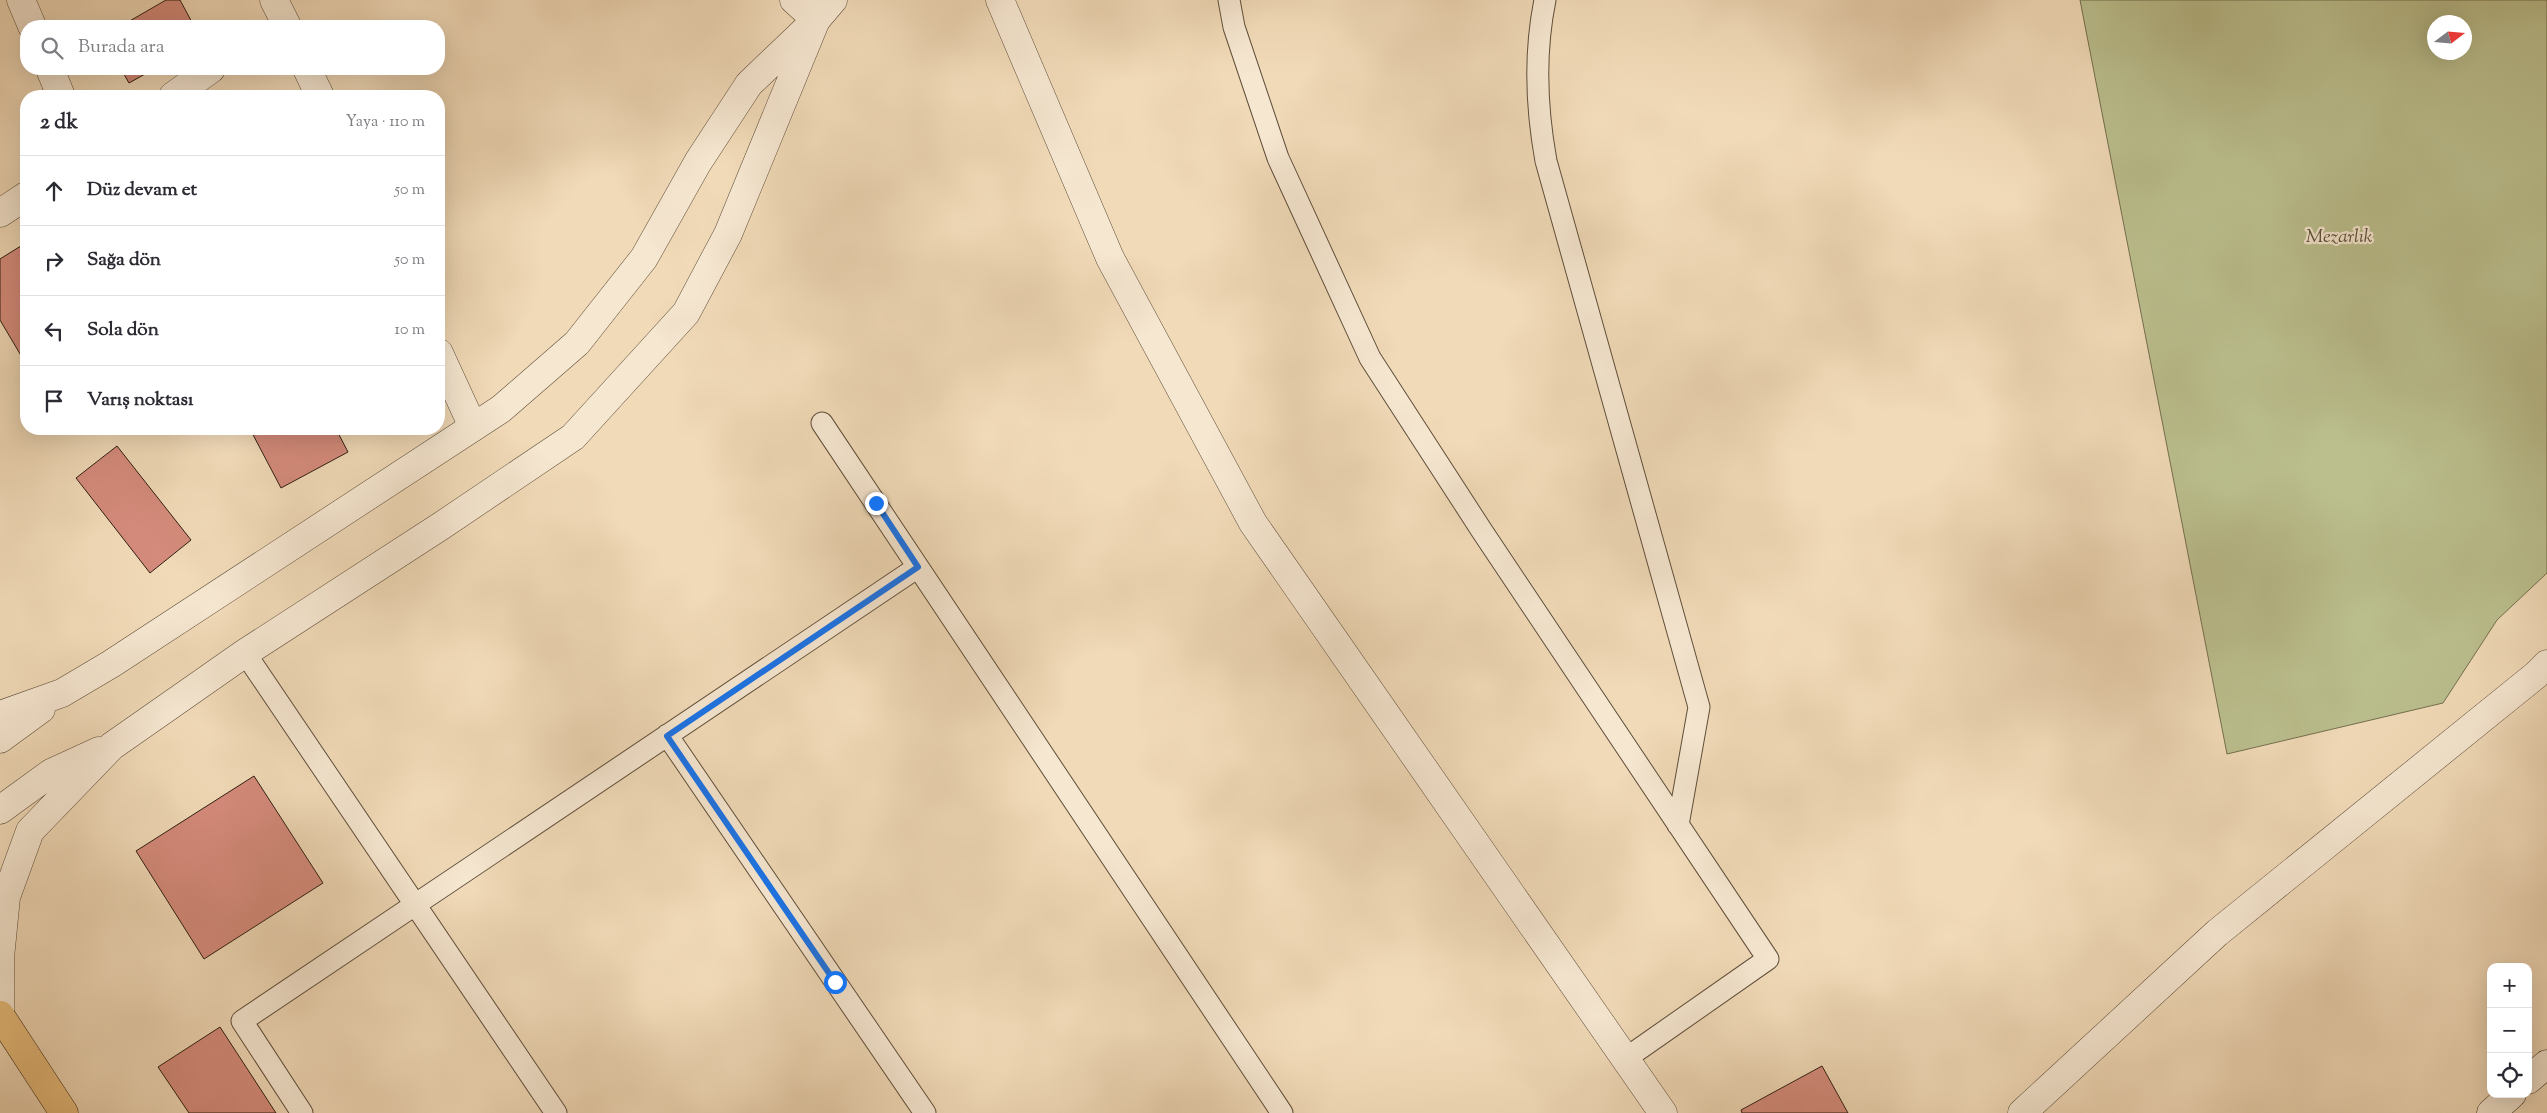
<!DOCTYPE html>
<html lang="tr">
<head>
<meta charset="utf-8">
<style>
  :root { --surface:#fff; --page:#f7f7f7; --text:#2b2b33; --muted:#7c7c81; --line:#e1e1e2 }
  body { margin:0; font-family:"Sorts Mill Goudy",serif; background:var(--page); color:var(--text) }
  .controls { position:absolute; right:15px; bottom:15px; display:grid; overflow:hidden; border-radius:10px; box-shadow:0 5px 20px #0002 }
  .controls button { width:45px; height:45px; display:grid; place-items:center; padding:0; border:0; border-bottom:1px solid var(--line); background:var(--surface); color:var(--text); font:25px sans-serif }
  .compass { position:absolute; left:2427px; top:15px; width:45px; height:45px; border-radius:50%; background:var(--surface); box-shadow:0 5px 20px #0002; rotate:74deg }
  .stop { position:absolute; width:15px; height:15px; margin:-11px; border:4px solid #1a73e8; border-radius:50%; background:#fff }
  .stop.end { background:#1a73e8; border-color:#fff; box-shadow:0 1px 5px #0008 }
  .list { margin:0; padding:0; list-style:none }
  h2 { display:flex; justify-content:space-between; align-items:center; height:65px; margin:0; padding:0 20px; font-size:21px }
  h2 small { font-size:16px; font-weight:400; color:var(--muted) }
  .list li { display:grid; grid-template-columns:32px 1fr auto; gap:15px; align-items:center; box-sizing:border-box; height:70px; padding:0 20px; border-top:1px solid var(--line) }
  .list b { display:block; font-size:19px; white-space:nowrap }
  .list em { font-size:16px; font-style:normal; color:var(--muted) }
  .icon { flex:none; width:28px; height:28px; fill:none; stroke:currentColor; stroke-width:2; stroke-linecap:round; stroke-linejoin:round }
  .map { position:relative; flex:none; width:2547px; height:1113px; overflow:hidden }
  .search { position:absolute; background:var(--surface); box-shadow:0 5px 20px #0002; left:20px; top:20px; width:425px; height:55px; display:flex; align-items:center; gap:12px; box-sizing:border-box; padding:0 18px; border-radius:20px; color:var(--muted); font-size:19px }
  .panel { position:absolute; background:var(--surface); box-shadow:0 5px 20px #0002; left:20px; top:90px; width:425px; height:345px; border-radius:20px }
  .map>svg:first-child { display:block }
  .green { fill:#bbbf8e; stroke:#746f4f; fill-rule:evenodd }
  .building { fill:#d58b7c; stroke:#2e1f10 }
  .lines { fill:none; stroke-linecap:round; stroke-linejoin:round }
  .service-casing { stroke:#5f4e3a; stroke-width:23 }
  .minor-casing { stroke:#5f4e3a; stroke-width:29 }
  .tertiary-casing { stroke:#5f4e3a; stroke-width:29 }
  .secondary-casing { stroke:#2e1f10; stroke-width:29 }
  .trunk-casing { stroke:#2e1f10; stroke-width:29 }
  .service { stroke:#f6e7d1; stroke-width:21 }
  .minor { stroke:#f6e7d1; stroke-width:28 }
  .tertiary { stroke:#f6e7d1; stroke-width:28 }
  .secondary { stroke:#f6e7d1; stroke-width:28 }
  .trunk { stroke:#e8bd7c; stroke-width:28 }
  .route { stroke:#1a73e8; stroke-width:6 }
  .labels { text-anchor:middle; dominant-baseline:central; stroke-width:4.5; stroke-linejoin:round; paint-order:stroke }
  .park-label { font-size:19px; font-style:italic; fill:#584f36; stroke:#f6e7d1 }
</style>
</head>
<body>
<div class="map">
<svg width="2547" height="1113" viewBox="0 0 2547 1113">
  <rect width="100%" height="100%" fill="#f1dab8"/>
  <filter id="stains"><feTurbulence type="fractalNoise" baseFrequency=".004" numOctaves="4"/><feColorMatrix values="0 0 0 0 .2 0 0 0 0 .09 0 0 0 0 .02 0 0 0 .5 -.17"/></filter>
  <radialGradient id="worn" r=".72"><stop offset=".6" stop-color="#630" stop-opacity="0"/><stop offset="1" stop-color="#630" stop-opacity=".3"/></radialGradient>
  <path class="green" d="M2080,0H2547V573L2497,620L2443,703L2227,754ZM2434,22H2464V52H2434Z"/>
  <path class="building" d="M166,0H180L194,26H121Z
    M121,69H154L129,83Z
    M24,244L26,248V364L0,320V259Z
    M250,429H336L348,452L281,488Z
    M117,446L191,540L150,573L76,478Z
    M254,776L323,883L204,959L136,851Z
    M220,1027L276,1113H189L158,1067Z
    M1822,1066L1848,1113H1742L1741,1110Z"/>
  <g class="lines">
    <defs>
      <path id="service" d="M1229,0L1234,27L1278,158L1370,358L1482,531L1768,959L1625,1059
        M1545,0C1534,54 1536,106 1546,161L1699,707L1678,825
        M822,423L1282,1113
        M245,653L556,1113
        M667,735L925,1113
        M302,1113L242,1021L918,567"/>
      <path id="minor" d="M21,0L32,26
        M274,0L287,26
        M794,0L816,20
        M1000,0L1110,258L1253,523L1663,1113
        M50,69L61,96
        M307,69L320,96
        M173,96L211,69
        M0,213L26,196
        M439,353L473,427
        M2022,1113L2217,933L2536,675L2547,664"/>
      <path id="tertiary" d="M0,715L62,693L111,664L501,409L577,343L644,258L698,162L749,84L816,20L833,0
        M0,739L41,709
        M0,810L51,773L99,751
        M0,1015V958L6,897L30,831L112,746L245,653L441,526L573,437L686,313L728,234L816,20"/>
      <path id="secondary" d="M2528,1080L2547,1064
        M2491,1113L2512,1094"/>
      <path id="trunk" d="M0,1015L64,1113"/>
    </defs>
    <use href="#service" class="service-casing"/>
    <use href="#minor" class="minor-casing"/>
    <use href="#tertiary" class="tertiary-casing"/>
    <use href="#secondary" class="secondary-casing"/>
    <use href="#trunk" class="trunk-casing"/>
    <use href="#service" class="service"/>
    <use href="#minor" class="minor"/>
    <use href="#tertiary" class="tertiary"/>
    <use href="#secondary" class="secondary"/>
    <use href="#trunk" class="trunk"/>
  </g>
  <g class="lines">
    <path class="route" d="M835,982L667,736L918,567L876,503"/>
  </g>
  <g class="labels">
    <g class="park-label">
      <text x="2339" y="237">Mezarlık</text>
    </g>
  </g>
  <rect width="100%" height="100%" filter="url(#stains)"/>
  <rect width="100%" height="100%" fill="url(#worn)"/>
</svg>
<div class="controls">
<button>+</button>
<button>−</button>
<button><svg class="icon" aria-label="locate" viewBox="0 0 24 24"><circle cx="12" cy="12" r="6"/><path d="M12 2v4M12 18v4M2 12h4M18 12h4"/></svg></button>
</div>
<svg class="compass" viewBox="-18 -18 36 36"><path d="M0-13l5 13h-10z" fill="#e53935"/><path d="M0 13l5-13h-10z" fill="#7c7c81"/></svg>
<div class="stop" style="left:835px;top:982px"></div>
<div class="stop end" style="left:876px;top:503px"></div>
<div class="search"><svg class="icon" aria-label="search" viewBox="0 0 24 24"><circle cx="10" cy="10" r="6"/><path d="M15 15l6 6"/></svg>Burada ara</div>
<section class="panel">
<h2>2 dk<small>Yaya · 110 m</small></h2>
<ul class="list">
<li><svg class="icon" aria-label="ahead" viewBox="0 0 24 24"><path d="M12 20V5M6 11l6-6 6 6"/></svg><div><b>Düz devam et</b></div><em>50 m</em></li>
<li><svg class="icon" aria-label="right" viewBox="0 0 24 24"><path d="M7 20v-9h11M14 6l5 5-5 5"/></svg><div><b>Sağa dön</b></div><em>50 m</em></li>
<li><svg class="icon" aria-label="left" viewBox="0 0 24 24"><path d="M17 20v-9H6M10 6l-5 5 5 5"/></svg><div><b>Sola dön</b></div><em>10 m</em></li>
<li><svg class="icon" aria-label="arrive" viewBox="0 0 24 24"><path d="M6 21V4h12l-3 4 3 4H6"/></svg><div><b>Varış noktası</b></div></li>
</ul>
</section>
</div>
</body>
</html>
